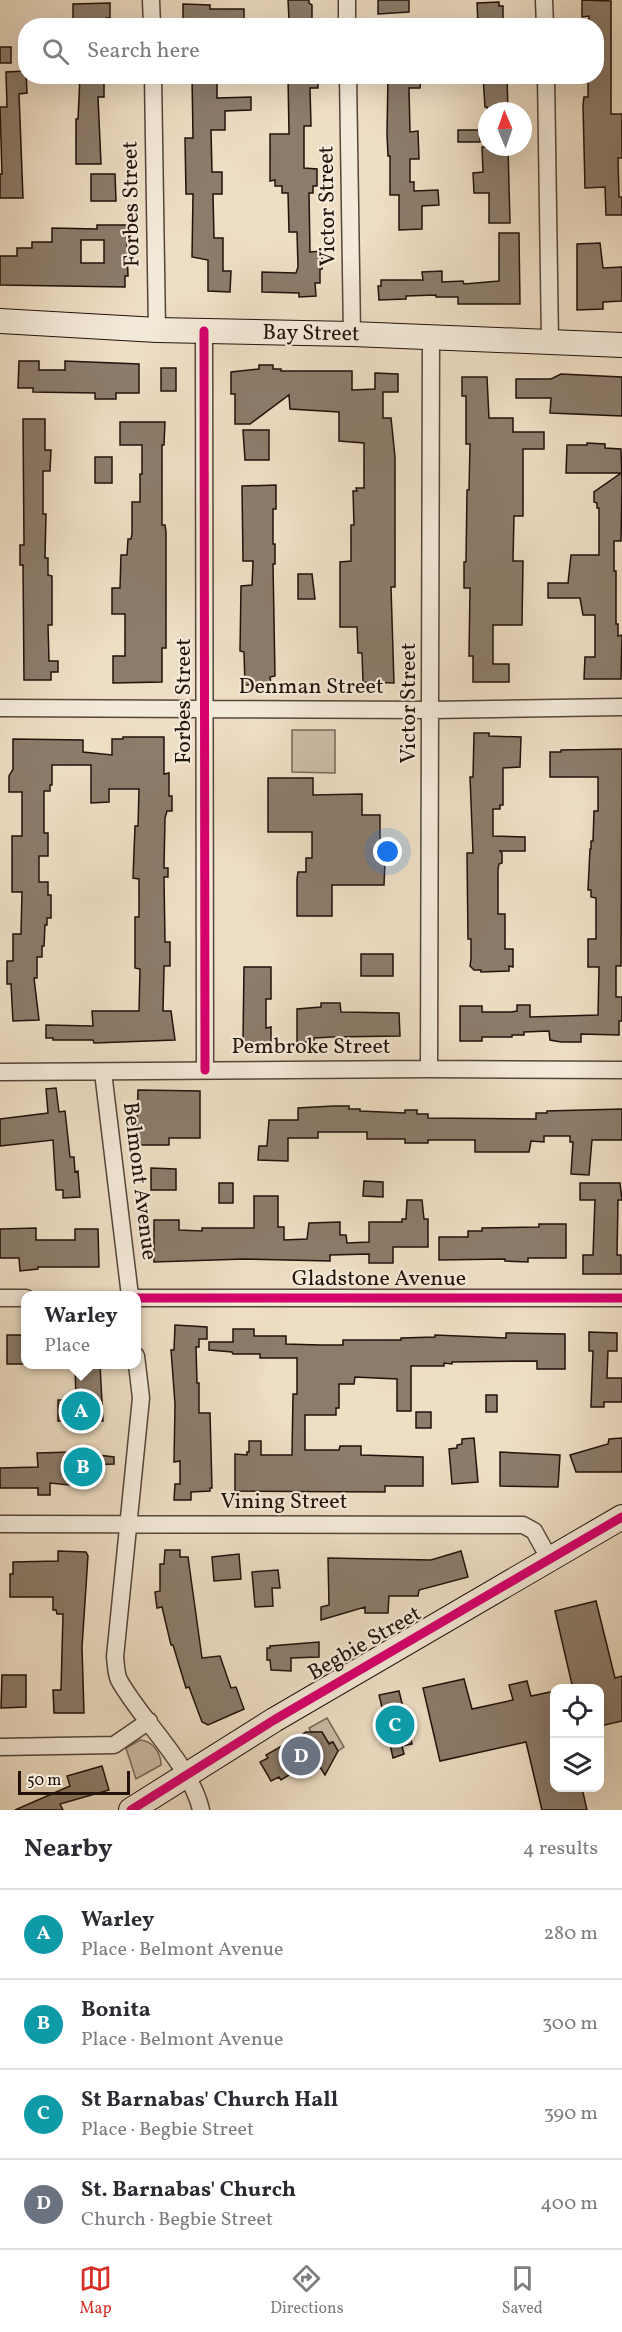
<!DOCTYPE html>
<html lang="en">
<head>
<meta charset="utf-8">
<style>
  :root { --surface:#fff; --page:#f7f7f7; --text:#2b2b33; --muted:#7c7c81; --line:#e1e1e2; --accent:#d93025 }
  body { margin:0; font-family:Vollkorn,serif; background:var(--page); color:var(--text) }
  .controls { position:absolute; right:18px; bottom:18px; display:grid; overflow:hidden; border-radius:12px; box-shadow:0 6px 24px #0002 }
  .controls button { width:54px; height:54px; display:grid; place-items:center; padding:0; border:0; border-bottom:2px solid var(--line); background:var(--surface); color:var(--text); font:30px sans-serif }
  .compass { position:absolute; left:478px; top:102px; width:54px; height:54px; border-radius:50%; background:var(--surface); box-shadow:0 6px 24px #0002; rotate:358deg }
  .scale { position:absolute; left:18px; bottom:15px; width:112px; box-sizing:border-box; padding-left:6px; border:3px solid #21120b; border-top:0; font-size:16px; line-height:21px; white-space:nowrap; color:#21120b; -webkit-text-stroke:4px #f4ead9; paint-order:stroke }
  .you { position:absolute; left:388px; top:852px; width:21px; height:21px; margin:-15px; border:4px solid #fff; border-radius:50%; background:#1a73e8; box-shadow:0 0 0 9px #1a73e833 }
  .badge { display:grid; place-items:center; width:39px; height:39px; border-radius:50%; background:var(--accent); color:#fff; font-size:20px; font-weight:700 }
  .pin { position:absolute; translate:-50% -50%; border:3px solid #fff; box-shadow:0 2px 6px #0006 }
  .popup { position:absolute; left:21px; top:1291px; width:120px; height:78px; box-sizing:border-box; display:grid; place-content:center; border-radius:12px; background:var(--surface); filter:drop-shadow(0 2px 4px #0005); font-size:20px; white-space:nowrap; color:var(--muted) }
  .popup b { font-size:22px; color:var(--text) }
  .popup::after { content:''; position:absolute; left:50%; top:100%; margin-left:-12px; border:12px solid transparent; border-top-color:var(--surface) }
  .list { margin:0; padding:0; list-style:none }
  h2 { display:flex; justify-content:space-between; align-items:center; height:78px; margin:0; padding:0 24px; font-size:26px }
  h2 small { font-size:20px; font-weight:400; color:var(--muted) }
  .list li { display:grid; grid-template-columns:39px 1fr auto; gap:18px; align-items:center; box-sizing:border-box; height:90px; padding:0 24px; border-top:2px solid var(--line) }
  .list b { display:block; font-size:22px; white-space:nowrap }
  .list p { margin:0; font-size:20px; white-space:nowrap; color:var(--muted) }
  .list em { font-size:20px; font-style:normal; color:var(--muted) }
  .icon { flex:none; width:33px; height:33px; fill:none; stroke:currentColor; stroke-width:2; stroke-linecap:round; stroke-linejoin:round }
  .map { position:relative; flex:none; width:622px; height:1810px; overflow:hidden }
  .search { position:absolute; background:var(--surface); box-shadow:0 6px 24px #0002; left:18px; right:18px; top:18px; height:66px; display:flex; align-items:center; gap:15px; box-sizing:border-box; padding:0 21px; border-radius:24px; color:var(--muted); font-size:22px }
  .sheet { height:438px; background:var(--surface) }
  nav { display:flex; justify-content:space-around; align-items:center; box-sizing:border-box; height:84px; border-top:2px solid var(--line); background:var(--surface); font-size:16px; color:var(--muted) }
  nav a { display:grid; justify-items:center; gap:3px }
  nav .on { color:var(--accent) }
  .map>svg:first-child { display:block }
  .green { fill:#cbbba5; stroke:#766658; stroke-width:1.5 }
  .building { fill:#8c7c6b; stroke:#21120b; stroke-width:1.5; fill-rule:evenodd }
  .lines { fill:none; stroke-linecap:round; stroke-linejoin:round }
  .minor-casing { stroke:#544539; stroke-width:19 }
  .secondary-casing { stroke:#21120b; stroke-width:26 }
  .minor { stroke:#f4ead9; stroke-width:16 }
  .secondary { stroke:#f4ead9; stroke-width:24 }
  .cycleway-casing { stroke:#f4ead9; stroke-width:13 }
  .cycleway { stroke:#d6006c; stroke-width:9 }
  .labels { text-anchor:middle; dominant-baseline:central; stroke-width:4.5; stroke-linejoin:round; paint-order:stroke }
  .street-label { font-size:22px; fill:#21120b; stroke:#f4ead9 }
</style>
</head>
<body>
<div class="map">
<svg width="622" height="1810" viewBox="0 0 622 1810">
  <rect width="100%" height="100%" fill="#eedec4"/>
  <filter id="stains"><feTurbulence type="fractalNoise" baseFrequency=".00333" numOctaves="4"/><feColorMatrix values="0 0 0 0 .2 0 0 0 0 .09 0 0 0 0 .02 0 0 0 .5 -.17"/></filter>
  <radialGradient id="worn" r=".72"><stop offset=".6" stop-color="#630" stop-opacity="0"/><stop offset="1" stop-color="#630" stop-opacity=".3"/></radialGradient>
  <path class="green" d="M292,730H335V773L292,772Z
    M327,1718L344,1747L338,1751L333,1742H328L322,1732H311L309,1728Z
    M140,1740C153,1741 161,1753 161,1765L136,1779L126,1748Z"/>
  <path class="building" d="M288,0H309V3L312,5V26H293V19H289Z
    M378,0H409V12L378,14Z
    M582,0L611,1V114H622V158H618L619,197H622V215H606L605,187L585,188L583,105L584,97H588V76H597V26H589V16L582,17Z
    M499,2V6H503V22L478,23L477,3Z
    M110,3V18H106V26H85V22L73,23V4Z
    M183,4L210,5V9H244V26H227V23H183Z
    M0,47H11V63H0Z
    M26,71L27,93L19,94L23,198H0V174H2L0,107H7L6,72Z
    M80,76H104V97H98L101,164H76V119H78Z
    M192,76H217V98L251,97V110L225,111V130H211L212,172H222V194H213L214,238H223V271H231L230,292L208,291V260L192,257L193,194H186L185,138H193Z
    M288,76H318V88H310L311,126H304V168L317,169V186H313V193H309L310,252L322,251V269H320V283H315L316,296L299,297V293L262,292V272L296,273L298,267L297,232H289L288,193H282V186H275V180L270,181V134H289Z
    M388,76H421L420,88H409L410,132L418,131L419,159H410V182H414V191L438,190L439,205L422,206V229L399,230V195H390V156H388L387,134Z
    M483,76H507L508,111H488L487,107H485Z
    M458,130H480V142H458Z
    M482,147H508L510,223H489V193H474L473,173L483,172Z
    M91,174H115L116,201H91Z
    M97,225H126L128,276H125V287L0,285V256H17V248H32V242H52V228L97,229ZM81,240H104V263H81Z
    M499,233H519L520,304H458V297H436V295L406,296V299L379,300L378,286H381V280H423L422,272L442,271V282L463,281L464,284L499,281Z
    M600,243L603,268L622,267V301L603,302V309L577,310V244Z
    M19,361H39V370H65V361L139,364V393H116V399H95V393L33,392V388H18Z
    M259,365H273V369H281V371H352V390L375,389V373L398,374V392H383V418H391L395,457V587H391L394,683L363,682L362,653H358L357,627H340V562L351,561V525H354L353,491H357L356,488H364V443L339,441V412L290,409L289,395L250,424H235V394H231V372L259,369Z
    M161,368H176V391H161Z
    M561,374L622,377V416L550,413L551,398H516V379H551Z
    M462,377H487L489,418H513V432H544V449H523V516H514L513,561H523L522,625H493V664H509V682H473V656H469L470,588H464V562H466L467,490H469L470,444H466V396H462Z
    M23,419H45V450H51L50,471H43V514H46L45,558H48V575L52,576V625H48L49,661H58V672H51V680H24L23,565H20V545H24Z
    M120,422H165L164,445H162V525H165L166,532V648H162V682L113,683V656H125V614H112V588H120L121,555H127L128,539H131L132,534V502H140V474H142V445H120Z
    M243,430H269V460H245Z
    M587,443L605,444V448L621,449L622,483L621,541H614V571H616V624H618V636L622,635L621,679H584L585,657H595V615H583L580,598H548V583H568L571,555H599V508H597V503L594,502V492L621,473H566L567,445H587Z
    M95,457H112V483H95Z
    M276,485V509H273V544H275V564H273L275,676L270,677L271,684L245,685L244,652L240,651L241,586L252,585L253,561H243L242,486Z
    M298,574H312L315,599H298Z
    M474,733H489V736L521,737L520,767L503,768V805H500V809H493V836L525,837V851H500L502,853V863L499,864L498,870V914H505V949H513V967L509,966V971L481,972V970H474L470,966L471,959V939H468L467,853H473L470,777H473Z
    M123,737H164V774L169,773V796H172V811H167L165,818L164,868H168V877H164L165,942H170V966H164V969L163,1011H171L175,1040L94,1043L93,1040H53V1038H46V1025L93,1026L92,1011H139L140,969L135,968V917H139V879L133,878L135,826H138L139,789H109V802L91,803V765H52V785H50V791H44V833H48V856H39V882H48V895H51V918H47V925H45L44,946H42V957H37V978H34L39,1020L13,1021L11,984H7V961H13V934H21L22,892H12V836H22V792H9V776L13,769V739L83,740V752L112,755V739H123Z
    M622,749L621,966H616V997H622V1021H619V1035L581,1034V1042H561L550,1040L549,1031L524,1032V1035H512V1037H482V1041H460V1006H482V1012H511L517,1011V1005H530V1017L598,1015L599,967H588V939H596V898L591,897V890H588L590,849H591V841H593L594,811H598V777H550V752H561V750Z
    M268,778H313V795L362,794V815H380V839H386L384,885H332V916H297V879L298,872H306V858H312V832H268Z
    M361,954H393V976H361Z
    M244,967H271V999H266V1028L271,1027V1048L245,1050V1040H243Z
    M321,1003H340L341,1012L399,1013L400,1036L332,1037L314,1038V1042H297V1009L321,1007Z
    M56,1088L59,1112L65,1111L70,1157H74L75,1172L78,1171L80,1197L63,1198V1190H56L53,1140L0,1146V1119L48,1113L46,1089Z
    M138,1090L200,1091V1138H169V1145H136Z
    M333,1106H349V1109H360V1111L405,1113V1110H417V1114H428V1118L536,1119V1113H547V1111L622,1109V1140H592L589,1175L571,1174L573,1142H570V1136H544V1142L531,1141L529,1152H475V1140H428V1143H405V1139H367V1132H318V1138H288V1161L258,1160L259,1146H267L269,1120H298V1108Z
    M151,1168L176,1169V1190H151Z
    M364,1181L383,1182V1197L363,1196Z
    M219,1183H233V1203H219Z
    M580,1183H620L622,1200H618L617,1255H621V1274H583V1255H593L595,1200H580Z
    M254,1196H278V1227H284V1240L307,1239L309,1223L340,1222V1235H346L347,1243L369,1242V1222H402V1219H406L407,1200H422L424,1219H428V1247H393V1263H369V1254L330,1255V1261L244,1259L154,1262V1220H179V1230L202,1231V1228H254Z
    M539,1224H566V1258H528V1262L505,1261V1259L439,1260V1237H468V1231H482V1228L539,1227Z
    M36,1228V1240H75V1229H98L99,1267H38V1269L20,1271L19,1258H0V1229Z
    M175,1325L207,1327V1339H199V1347H196L197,1383H199V1413H210L212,1488H210V1491L191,1492V1500H174L175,1484H180V1461L174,1462L175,1404L171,1350H174Z
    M233,1329H254V1336H286V1344L320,1345H343V1340H401V1338L435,1337V1335L506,1338V1333L565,1334V1369H537V1361L452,1362V1364L444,1363V1366H411V1411H397V1379L355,1377L354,1384H339V1408H336V1415H305V1450H339L340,1446H361V1455L423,1457V1486H385V1492L235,1491V1454L247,1455V1452H249V1441H261V1455H292L293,1394H297V1358H260V1354H233L232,1352L209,1350V1342H233Z
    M589,1332L617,1333V1351H608L607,1378H622V1402H604V1407H591L593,1351H589Z
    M7,1335H26V1364H7Z
    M75,1365H100L103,1421H58V1400H76Z
    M486,1395H497V1412H486Z
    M416,1412H431V1428H416Z
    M474,1438L478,1482L452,1484L449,1449L457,1448V1445L462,1444V1439Z
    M622,1438V1472H576L570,1455L608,1444L609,1439Z
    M73,1452L114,1457V1464L89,1465L90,1487L50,1483V1495H38V1488H0V1468L38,1467L37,1453Z
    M500,1452L560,1455L558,1487L500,1486Z
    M165,1550H180V1557H188L202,1658L220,1656L231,1688L236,1687L244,1709L208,1725L202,1722L189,1687L186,1688L173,1645H171L162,1607L157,1608L155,1592L160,1591V1564H164Z
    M58,1551L86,1552L88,1556L82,1647L84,1713H54L53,1690H61L63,1614H57L56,1610H53V1597H10V1574H13V1562L58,1561Z
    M461,1551L468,1577L419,1590L418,1596H389L388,1613H365V1607L321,1620V1607L329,1605L328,1558L431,1560Z
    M239,1554L241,1579L214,1581L212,1557Z
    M278,1570L280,1588H272L273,1606L255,1607L252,1572Z
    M596,1601L615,1678L622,1676V1721L600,1726V1689H573L555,1611Z
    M319,1642V1657L291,1658V1671L271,1670L270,1660H267V1648H270V1646Z
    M2,1675H26V1707L1,1708Z
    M464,1679L472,1709L513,1700L509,1685L527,1681L531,1696L555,1691V1788H582L587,1810H542L526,1742L440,1761L423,1688Z
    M399,1691L412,1744L402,1746L404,1754L393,1758L389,1740L385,1741L381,1725L386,1724L379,1695Z
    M306,1732H322L329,1744L333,1742L338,1751L325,1775L320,1767L306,1775L302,1767L281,1780L279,1777L271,1781L260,1762L268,1758L266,1755Z
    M102,1766L109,1790L60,1804L63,1810H15L70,1786L67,1776Z"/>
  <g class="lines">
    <defs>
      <path id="minor" d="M151,0L152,26
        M347,0V26
        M544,0L545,26
        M153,76L157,330
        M348,76L352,334
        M546,76L550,342
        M204,331L205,1070
        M0,708L431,710L622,707
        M429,1069L431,338
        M0,1072L429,1069L622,1070
        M103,1072L130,1296
        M0,1298H26
        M136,1298H622
        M136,1356L141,1398L115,1657C116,1664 116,1674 119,1680C141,1720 191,1765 201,1810
        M0,1524L523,1525L534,1531L549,1558
        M0,1747L114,1745L149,1721"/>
      <path id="secondary" d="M0,321L157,330L352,334L622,345
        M131,1810L274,1720L622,1517"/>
    </defs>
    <use href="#minor" class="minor-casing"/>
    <use href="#secondary" class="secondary-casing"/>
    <use href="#minor" class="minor"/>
    <use href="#secondary" class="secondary"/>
    <defs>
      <path id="cycleway" d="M204,331L205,1070
        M136,1298H622
        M131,1810L274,1720L622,1517"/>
    </defs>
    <use href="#cycleway" class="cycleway-casing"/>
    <use href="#cycleway" class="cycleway"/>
  </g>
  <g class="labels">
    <g class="street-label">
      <text transform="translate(132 204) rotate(-91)">Forbes Street</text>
      <text transform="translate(328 206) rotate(-91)">Victor Street</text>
      <text transform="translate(311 334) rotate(1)">Bay Street</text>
      <text x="311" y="687">Denman Street</text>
      <text transform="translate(184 701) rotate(-90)">Forbes Street</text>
      <text transform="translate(409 703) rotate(-90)">Victor Street</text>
      <text x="311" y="1047">Pembroke Street</text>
      <text transform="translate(139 1181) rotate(83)">Belmont Avenue</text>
      <text x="379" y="1279">Gladstone Avenue</text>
      <text x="284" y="1502">Vining Street</text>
      <text transform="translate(365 1644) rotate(-30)">Begbie Street</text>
    </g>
  </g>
  <rect width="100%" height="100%" filter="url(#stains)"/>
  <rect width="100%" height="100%" fill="url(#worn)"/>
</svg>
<div class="controls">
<button><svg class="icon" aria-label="locate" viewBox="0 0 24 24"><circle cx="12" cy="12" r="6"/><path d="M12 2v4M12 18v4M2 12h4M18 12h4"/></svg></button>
<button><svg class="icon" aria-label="layers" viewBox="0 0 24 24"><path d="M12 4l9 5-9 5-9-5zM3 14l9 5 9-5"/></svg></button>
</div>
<svg class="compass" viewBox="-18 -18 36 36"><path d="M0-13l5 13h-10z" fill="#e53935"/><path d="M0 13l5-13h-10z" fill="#7c7c81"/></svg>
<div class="scale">50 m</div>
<div class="you"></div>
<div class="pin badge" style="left:81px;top:1411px;background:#0f9aa8">A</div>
<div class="popup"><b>Warley</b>Place</div>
<div class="pin badge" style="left:83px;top:1467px;background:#0f9aa8">B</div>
<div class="pin badge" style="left:395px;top:1725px;background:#0f9aa8">C</div>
<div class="pin badge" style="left:301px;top:1756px;background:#6b7280">D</div>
<div class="search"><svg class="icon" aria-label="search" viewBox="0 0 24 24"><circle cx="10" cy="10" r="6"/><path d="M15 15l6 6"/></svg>Search here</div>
</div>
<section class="sheet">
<h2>Nearby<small>4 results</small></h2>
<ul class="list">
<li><span class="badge" style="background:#0f9aa8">A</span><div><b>Warley</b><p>Place · Belmont Avenue</p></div><em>280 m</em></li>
<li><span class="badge" style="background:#0f9aa8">B</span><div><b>Bonita</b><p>Place · Belmont Avenue</p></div><em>300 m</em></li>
<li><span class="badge" style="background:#0f9aa8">C</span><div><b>St Barnabas' Church Hall</b><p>Place · Begbie Street</p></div><em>390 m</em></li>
<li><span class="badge" style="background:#6b7280">D</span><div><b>St. Barnabas' Church</b><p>Church · Begbie Street</p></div><em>400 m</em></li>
</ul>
</section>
<nav>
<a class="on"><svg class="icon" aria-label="map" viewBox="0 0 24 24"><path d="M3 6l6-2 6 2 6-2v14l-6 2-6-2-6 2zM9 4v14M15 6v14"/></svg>Map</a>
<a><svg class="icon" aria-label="directions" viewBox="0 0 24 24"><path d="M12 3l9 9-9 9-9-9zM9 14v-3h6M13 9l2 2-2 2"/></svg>Directions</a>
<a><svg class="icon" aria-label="saved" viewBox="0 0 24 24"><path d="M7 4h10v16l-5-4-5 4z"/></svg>Saved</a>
</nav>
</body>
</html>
